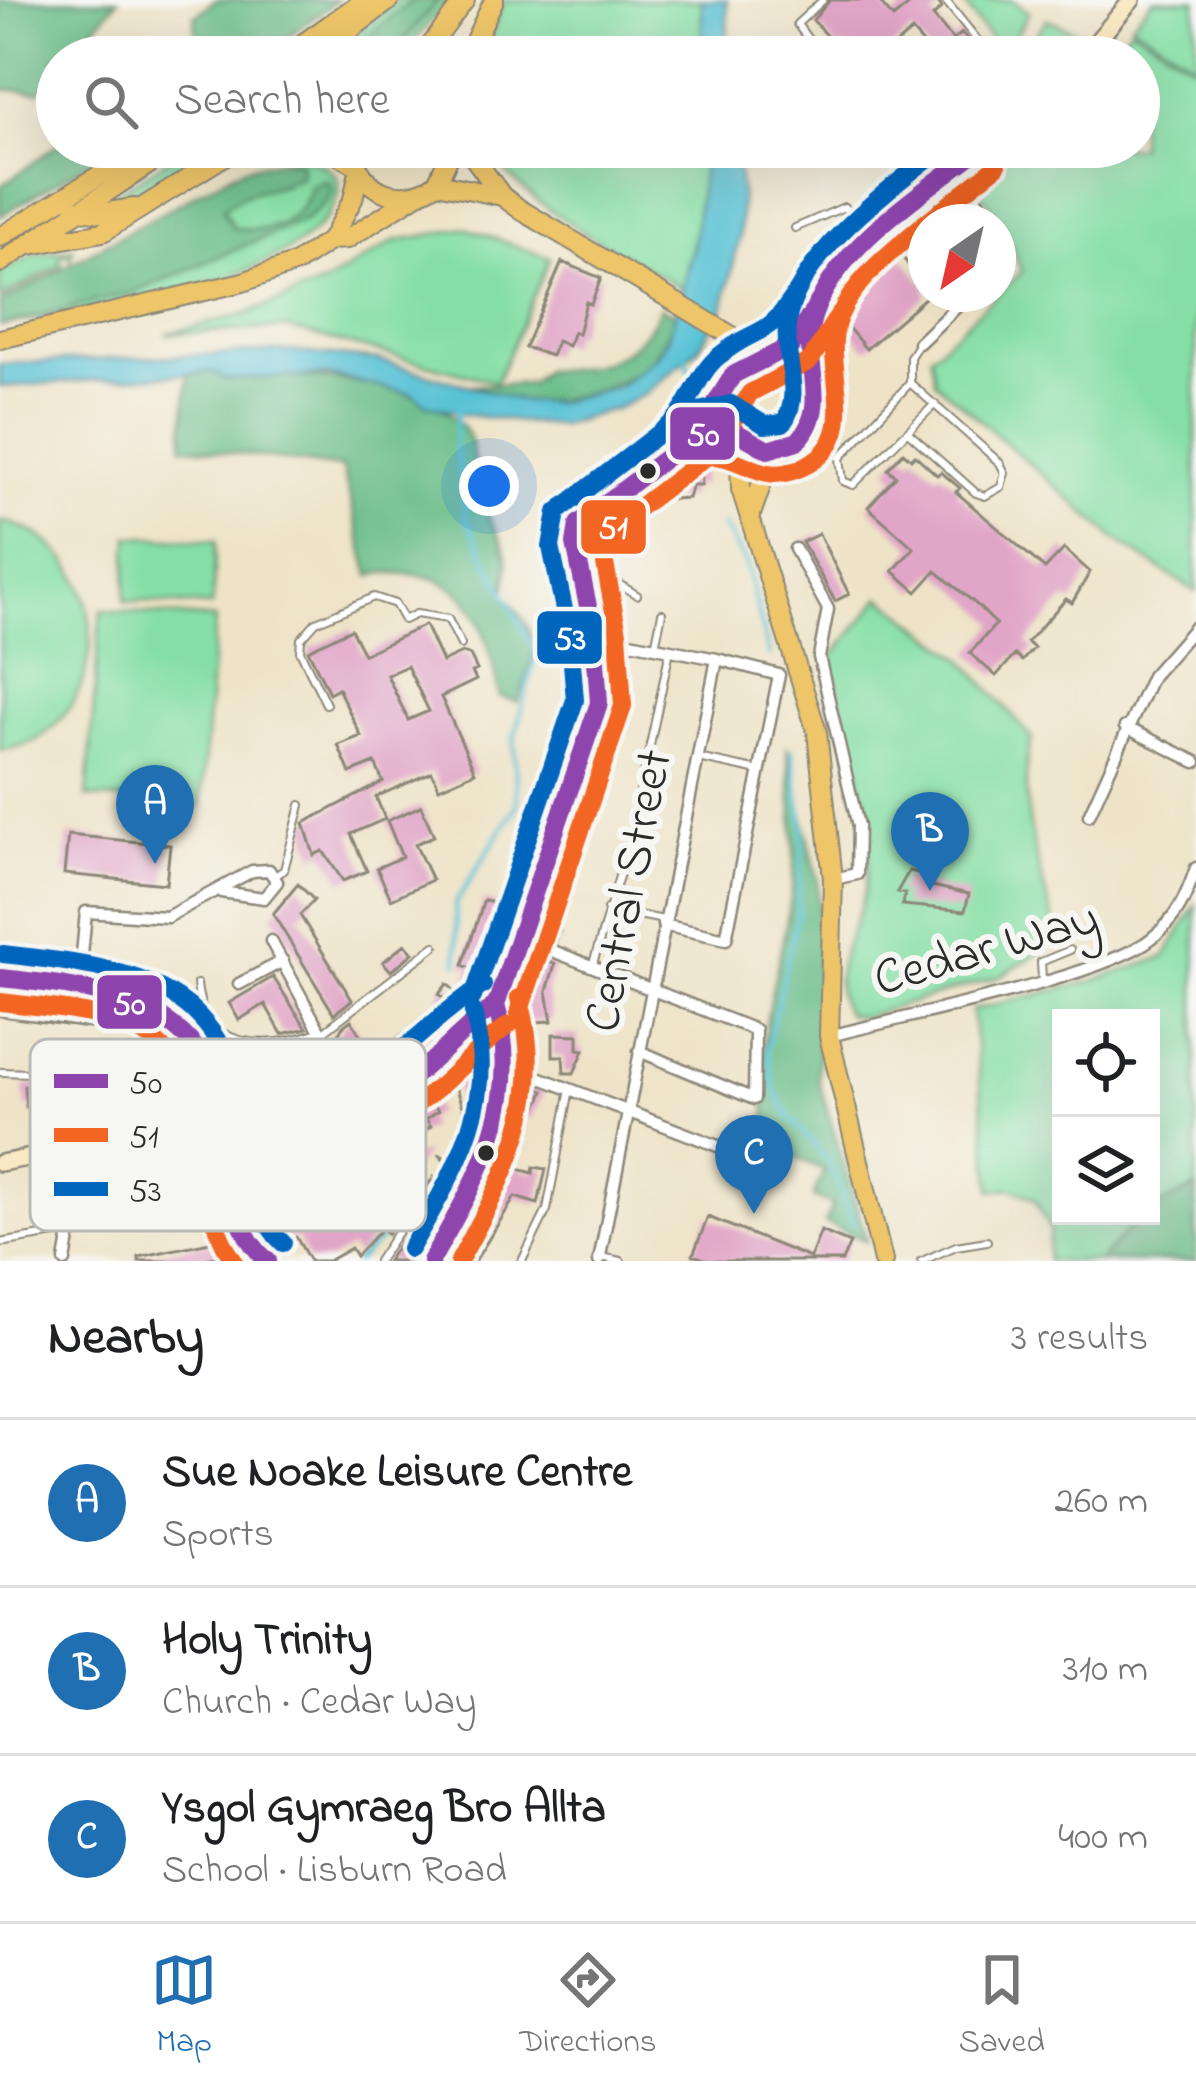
<!DOCTYPE html>
<html lang="en">
<head>
<meta charset="utf-8">
<style>
  :root { --surface:#fff; --page:#f2f2f2; --text:#202124; --muted:#757577; --line:#e0e0e0; --accent:#1f6fb2 }
  body { margin:0; font-family:"Indie Flower",sans-serif; background:var(--page); color:var(--text) }
  .controls { position:absolute; right:36px; bottom:36px; display:grid; overflow:hidden; border-radius:0px; box-shadow:0 12px 48px #0002 }
  .controls button { width:108px; height:108px; display:grid; place-items:center; padding:0; border:0; border-bottom:3px solid var(--line); background:var(--surface); color:var(--text); font:60px sans-serif }
  .compass { position:absolute; left:908px; top:204px; width:108px; height:108px; border-radius:50%; background:var(--surface); box-shadow:0 12px 48px #0002; rotate:214deg }
  .you { position:absolute; left:489px; top:486px; width:42px; height:42px; margin:-30px; border:9px solid #fff; border-radius:50%; background:#1a73e8; box-shadow:0 0 0 18px #1a73e833 }
  .badge { display:grid; place-items:center; width:78px; height:78px; border-radius:50%; background:var(--accent); color:#fff; font-size:39px; font-weight:700 }
  .pin { position:absolute; translate:-50% -99px; filter:drop-shadow(0 3px 6px #0008) }
  .pin::after { content:''; position:absolute; top:63px; width:42px; height:36px; background:inherit; clip-path:polygon(0 0,100% 0,50% 100%) }
  .list { margin:0; padding:0; list-style:none }
  h2 { display:flex; justify-content:space-between; align-items:center; height:156px; margin:0; padding:0 48px; font-size:51px }
  h2 small { font-size:39px; font-weight:400; color:var(--muted) }
  .list li { display:grid; grid-template-columns:78px 1fr auto; gap:36px; align-items:center; box-sizing:border-box; height:168px; padding:0 48px; border-top:3px solid var(--line) }
  .list b { display:block; font-size:45px; white-space:nowrap }
  .list p { margin:0; font-size:39px; white-space:nowrap; color:var(--muted) }
  .list em { font-size:39px; font-style:normal; color:var(--muted) }
  .icon { flex:none; width:66px; height:66px; fill:none; stroke:currentColor; stroke-width:2; stroke-linecap:round; stroke-linejoin:round }
  .map { position:relative; flex:none; width:1196px; height:1261px; overflow:hidden }
  .search { position:absolute; background:var(--surface); box-shadow:0 12px 48px #0002; left:36px; right:36px; top:36px; height:132px; display:flex; align-items:center; gap:30px; box-sizing:border-box; padding:0 42px; border-radius:66px; color:var(--muted); font-size:45px }
  .sheet { height:660px; background:var(--surface) }
  nav { display:flex; justify-content:space-around; align-items:center; box-sizing:border-box; height:168px; border-top:3px solid var(--line); background:var(--surface); font-size:33px; color:var(--muted) }
  nav a { display:grid; justify-items:center; gap:6px }
  nav .on { color:var(--accent) }
  .map>svg:first-child { display:block }
  .green { fill:#85dfa5; stroke:#588568; stroke-width:3 }
  .forest { fill:#6cbe8a; stroke:#4c745a; stroke-width:3 }
  .water { fill:#59c2d6; stroke:#427680; stroke-width:3 }
  .lines { fill:none; stroke-linecap:round; stroke-linejoin:round }
  .stream { stroke:#59c2d6; stroke-width:4.5 }
  .building { fill:#e1a5c7; fill-rule:evenodd }
  .lane-casing { stroke:#8c8779; stroke-width:10 }
  .street-casing { stroke:#8c8779; stroke-width:15 }
  .secondary-casing { stroke:#8c8779; stroke-width:20 }
  .primary-casing { stroke:#8c8779; stroke-width:22 }
  .lane { stroke:#fff; stroke-width:6 }
  .street { stroke:#fff; stroke-width:10 }
  .secondary { stroke:#f8e8c3; stroke-width:15 }
  .primary { stroke:#eec569; stroke-width:18 }
  .bus-1-casing { stroke:#f6f6f2; stroke-width:27 }
  .bus-2-casing { stroke:#f6f6f2; stroke-width:27 }
  .bus-3-casing { stroke:#f6f6f2; stroke-width:27 }
  .bus-1 { stroke:#8e44ad; stroke-width:18 }
  .bus-2 { stroke:#f26522; stroke-width:18 }
  .bus-3 { stroke:#0065bd; stroke-width:18 }
  .bus-dot { fill:#2b2b2b; stroke:#f6f6f2; stroke-width:4.5 }
  .labels { text-anchor:middle; dominant-baseline:central; stroke-width:12; stroke-linejoin:round; paint-order:stroke }
  .street-label { font-size:51px; fill:#2b2b2b; stroke:#f6f6f2 }
  .key { fill:#f6f6f2; stroke:#b9b9b6; stroke-width:3 }
  .key-label { font-size:33px; fill:#2b2b2b }
  .line-badge { stroke:#f6f6f2; stroke-width:4.5 }
  .badge-label { font-size:33px; text-anchor:middle; font-weight:bold; fill:#fff }
</style>
</head>
<body>
<div class="map">
<svg width="1196" height="1261" viewBox="0 0 1196 1261">
  <rect width="100%" height="100%" fill="#f6f6f2"/>
  <filter id="ink" filterUnits="userSpaceOnUse"><feTurbulence type="fractalNoise" baseFrequency=".00833" numOctaves="2"/><feDisplacementMap in="SourceGraphic" scale="24" xChannelSelector="R" yChannelSelector="G"/><feConvolveMatrix kernelMatrix="1 2 1 2 8 2 1 2 1" color-interpolation-filters="sRGB"/></filter>
  <filter id="wash" filterUnits="userSpaceOnUse"><feTurbulence type="fractalNoise" baseFrequency=".004" numOctaves="4" result="noise"/><feDisplacementMap in="SourceGraphic" scale="48" xChannelSelector="R" yChannelSelector="G"/><feGaussianBlur stdDeviation="2.7" result="paint"/><feColorMatrix in="noise" values="0 0 0 0 0 0 0 0 0 0 0 0 0 0 0 0 0 1.4 0 .05"/><feComposite in="paint" operator="in"/></filter>
  <g filter="url(#wash)">
    <rect width="100%" height="100%" fill="#eee3c7"/>
    <path class="green" d="M398,0H413C387,21 358,57 324,57Z
      M439,0H448L400,57H389Z
      M504,0H702V57H483Z
      M961,0H1011L1029,12L1016,35L1030,44L1047,19L1087,36L1073,57H1004Z
      M1153,0H1196V64L1131,24Z
      M1131,27L1196,67V592L1119,542L935,381L931,355L1022,272L1000,218L968,177L1001,147H1139V57H1104Z
      M188,147H215L122,203L97,206Z
      M485,147H705L703,200L682,288C615,249 531,211 485,147Z
      M302,157C319,162 342,171 338,192C318,285 82,310 3,325L138,291L307,219L311,186C300,224 269,234 233,228L223,208L248,189L285,185L300,163L281,160Z
      M466,228L550,258L496,382L286,328L165,334L246,314L324,284L395,241Z
      M73,249L70,258L66,253L59,258L62,264L0,298V272L35,255Z
      M0,521C104,540 122,684 36,740C27,746 11,748 0,751Z
      M129,536L216,541L212,606L125,601Z
      M881,597L962,658L1032,738C1014,792 1042,887 1060,940L998,977L862,1017L847,1014C821,976 857,929 865,891C880,819 845,731 829,661Z
      M101,610L215,619L201,806L87,797Z
      M1196,905V1188L1151,1210V1018H1061V1216H1141L1099,1261H1047L1050,1230L1035,1199L1011,1188L992,1191L972,1010L1093,981L1165,957Z"/>
    <path class="forest" d="M0,0H118L69,57H57V70L39,92L0,89Z
      M215,0H338L260,57H193L203,50L196,44L195,16Z
      M413,0H439L389,57H341Z
      M57,145L115,147L0,216V187Z
      M281,160L301,163L300,177C269,194 254,183 223,209L233,228C269,234 300,224 311,186L326,180L332,187L327,201L307,219L138,291L0,326V303L243,168Z
      M661,307L675,315C660,368 628,382 579,395C560,399 542,405 522,401C504,397 486,390 467,386L531,383L544,370C597,370 637,359 661,307Z
      M213,372C277,377 440,372 469,438C476,454 473,479 481,500C497,541 516,546 504,594C542,638 537,650 518,702L500,697C486,638 481,578 407,574C394,573 382,571 370,576L342,468L183,446L188,374Z
      M787,746L818,881V1079L867,1241L825,1223L832,1205L813,1197L824,1170L773,1147L779,1128L768,1123C751,1045 777,980 790,904C799,851 792,799 787,746Z
      M1196,1188V1261H1099L1141,1216H1151V1210Z"/>
    <path class="water" d="M702,0H727L728,57H702Z
      M705,147H734L741,191L740,235L723,309L697,350L645,394L617,408L561,425L530,423L468,415L426,404L412,394L328,375L227,380L213,372L0,387V364L289,351L378,360L522,401L556,402L619,386L657,356L669,336L693,249Z"/>
    <g class="lines">
      <path class="stream" d="M686,356L697,397
        M458,409L455,443L466,519L536,654L514,738L517,805L455,904L458,963
        M723,525L746,564L769,655
        M792,751L804,829L797,918L767,1048L774,1088L789,1116L827,1159L854,1225
        M356,1261L393,1228"/>
    </g>
    <g id="blocks">
      <path class="building" d="M830,0H878L893,18L915,0H937L942,8L933,16L953,40L962,33L978,52L934,57L912,31L881,57H844L813,20Z
        M902,257L926,285V297L866,349L836,313Z
        M562,262L601,278L591,304L586,302L578,334L574,332L568,346L557,341L551,356L525,347Z
        M903,452L911,459L915,455L937,475L941,472L960,488L956,492L1045,569L1064,549L1090,572L1072,603L1066,599L1027,642L1034,648L1022,661L1015,655L996,676L970,653L996,624L976,604L936,571L917,592L893,571L914,548L868,507L896,476L888,469Z
        M681,461H701L702,485H692L688,498L673,499V467Z
        M819,534L849,594L835,601L802,542Z
        M425,625L442,662L462,653L470,655L477,670L472,672L476,680L441,697L475,772L439,788L432,772L376,797L385,819L351,834L367,871L343,881L323,851L314,855L304,823L383,782L375,763L350,773L338,745L361,736L338,688L329,693L308,650L351,629L364,654ZM407,666L429,711L408,720L387,675Z
        M421,806L434,836L415,844L432,880L391,899L377,868L402,857L387,821Z
        M68,835L170,845L166,884L64,874Z
        M909,871L930,875L927,885L969,894L965,911L902,905L905,894L897,892Z
        M298,884L314,900L300,915L352,1000L334,1014L273,914Z
        M484,900L511,910L482,986L466,980L471,968L463,965Z
        M544,903L559,909L552,929L560,931L556,942L533,933Z
        M405,944L413,953L391,971L383,962Z
        M526,953L555,964L547,991L552,1021L514,1023L510,1002Z
        M273,977L295,1011L307,1028L282,1034L265,1004L239,1020L229,1003Z
        M447,984L473,1007L366,1091L338,1035L342,1027L351,1020L374,1057L445,999L439,994Z
        M0,1003L137,1019L169,1046L156,1048L126,1024L125,1033L0,1016Z
        M487,1031L496,1072L485,1126L471,1133L454,1083L430,1101L438,1111L426,1119L431,1126L411,1139L407,1133L380,1149L389,1170L427,1151L397,1190L366,1170L398,1218L387,1234L382,1228L356,1256L351,1248L328,1261H310L296,1237L279,1243L264,1232L258,1212L317,1193L338,1229L373,1209L355,1177L332,1189L315,1167L242,1174L239,1148L320,1145L364,1126Z
        M553,1034L578,1035V1049L584,1050L574,1073H564L563,1056H553Z
        M197,1075L211,1120L133,1125L64,1138L61,1111L33,1114L32,1106L26,1107L24,1086L59,1083L60,1103L97,1099L98,1112L158,1103L155,1080Z
        M519,1081L544,1091L532,1118L521,1116L522,1150L516,1148L511,1167L533,1173L534,1167L546,1169L538,1204L515,1197L475,1261H445L490,1181Z
        M465,1150L473,1155L459,1183L439,1154L455,1164Z
        M434,1177L449,1197L437,1215L414,1202Z
        M708,1217L810,1258L821,1231L850,1243L842,1261H709L693,1255Z
        M415,1219L430,1229L421,1243L408,1261H387Z
        M233,1237L235,1252L199,1261H139V1257Z"/>
    </g>
  </g>
  <g filter="url(#ink)">
    <use href="#blocks" fill-opacity="0" stroke="#8c8779" stroke-width="3"/>
    <g class="lines">
      <defs>
        <path id="lane" d="M945,0L991,57
          M821,57L797,24L823,0
          M795,228L844,207L875,236
          M918,242L926,250
          M910,383L840,458L843,481L853,485L935,404
          M909,433L976,493L985,496L1001,487L1005,473L1000,463L910,383V357L919,343
          M586,581L607,577L637,595
          M655,647L662,613
          M326,704L300,651L301,639L316,622L374,597L395,604L404,620L416,614L448,619L461,645
          M698,758L759,771
          M275,876L284,870L301,805
          M607,909L664,920
          M592,967L631,836L670,650
          M1042,980L1041,962L1070,950
          M197,984C203,1052 268,1050 319,1032
          M323,1032L435,946
          M0,1072L64,1074L192,1049
          M241,1210L321,1184L340,1222
          M0,1243L67,1232
          M601,1257L621,1261
          M378,1261L413,1209L448,1231
          M522,1261L547,1210L570,1089
          M922,1261L956,1246L987,1241"/>
        <path id="street" d="M954,169L994,222
          M998,242V262
          M919,343L970,294
          M795,549L828,609L819,657L858,826L857,874L833,879
          M594,635L717,659L599,1261
          M1125,727L1196,762
          M1089,815L1152,676L1196,626
          M663,925L726,939L779,675L717,659
          M517,937L755,1030L754,1099L639,1051
          M271,941L362,1109
          M239,984L283,961
          M79,987L86,912L167,917L252,871L269,870L277,882L264,898L221,892
          M830,1036C900,1017 1103,978 1152,938C1177,919 1186,897 1196,868
          M507,1065L723,1148
          M65,1261L85,1149
          M239,1261L256,1252"/>
        <path id="secondary" d="M1083,57L1132,0
          M811,322L814,389
          M774,358L799,337L842,269L982,147
          M696,435L726,387
          M0,978C81,987 190,992 217,1088C227,1123 226,1161 234,1197C240,1224 245,1244 268,1261
          M496,1005L599,703L594,635L575,544L578,524L696,435L729,428
          M0,1163C50,1155 103,1139 153,1135C210,1131 283,1147 334,1123C403,1092 437,1043 496,1005
          M431,1261C472,1187 535,1093 496,1005"/>
        <path id="primary" d="M284,57L364,0
          M314,57L390,0
          M422,57L465,0
          M467,57L494,0
          M324,147L355,164
          M352,147C358,192 401,209 437,183L453,147
          M466,147L502,196L521,210L769,358
          M437,183L502,196
          M75,209L101,213L135,208
          M0,237L145,147
          M331,240L353,199L359,172
          M25,246L103,232L239,147
          M0,263L175,147
          M0,339L243,282L296,263L331,240L347,239L418,194
          M722 404a47 47 0 1 1 94 0a47 47 0 1 1-94 0Z
          M739,441L741,489L817,732L833,879L829,1036L883,1261
          M750,517L763,480L783,450"/>
      </defs>
      <use href="#lane" class="lane-casing"/>
      <use href="#street" class="street-casing"/>
      <use href="#secondary" class="secondary-casing"/>
      <use href="#primary" class="primary-casing"/>
      <use href="#lane" class="lane"/>
      <use href="#street" class="street"/>
      <use href="#secondary" class="secondary"/>
      <use href="#primary" class="primary"/>
      <defs>
        <path id="bus-1" d="M681,446L696,435L733,375L792,345L819,301
          M0,978C84,987 185,995 217,1087C227,1116 226,1149 231,1179C236,1211 242,1240 268,1261
          M496,1005L599,703L594,635L575,544L578,524L696,435L729,428L768,450L798,441C833,403 800,360 813,317C836,245 926,191 982,147
          M226,1132C301,1136 368,1117 425,1067C449,1046 470,1023 496,1005
          M431,1261C477,1179 525,1101 496,1005"/>
        <path id="bus-2" d="M926,222L997,166
          M695,465L715,450L750,393L810,361L839,314
          M0,1002C119,1015 188,1018 203,1154C208,1191 212,1230 234,1261
          M519,1013L623,706L618,633L600,537L706,457C735,451 758,483 793,471C873,444 818,366 839,317C855,278 895,249 926,222
          M225,1156C306,1161 377,1139 440,1086C463,1066 483,1043 509,1025
          M459,1261C506,1176 549,1096 519,998"/>
        <path id="bus-3" d="M667,427C691,409 696,374 719,356C759,323 765,343 799,288
          M3,954C159,971 232,988 252,1159C256,1189 259,1222 283,1243
          M473,997L575,700L570,638L551,547L557,512L684,414L731,404L765,425L783,423C804,396 783,355 787,324C796,255 892,187 943,147
          M227,1108C369,1116 383,1053 483,985
          M410,1249C453,1174 500,1100 473,1012"/>
      </defs>
      <use href="#bus-1" class="bus-1-casing"/>
      <use href="#bus-2" class="bus-2-casing"/>
      <use href="#bus-3" class="bus-3-casing"/>
      <use href="#bus-1" class="bus-1"/>
      <use href="#bus-2" class="bus-2"/>
      <use href="#bus-3" class="bus-3"/>
    </g>
  </g>
  <g class="bus-dot">
    <circle cx="648" cy="471" r="10"/>
    <circle cx="486" cy="1153" r="10"/>
  </g>
  <g class="labels">
    <g class="street-label">
      <text transform="translate(631 891) rotate(-79)">Central Street</text>
      <text transform="translate(987 951) rotate(-16)">Cedar Way</text>
    </g>
  </g>
  <rect x="30" y="1039" width="396" height="192" rx="18" class="key"/>
  <rect x="54" y="1074" width="54" height="14" fill="#8e44ad"/>
  <rect x="54" y="1128" width="54" height="14" fill="#f26522"/>
  <rect x="54" y="1182" width="54" height="14" fill="#0065bd"/>
  <g class="key-label">
    <text x="129" y="1093">50</text>
    <text x="129" y="1147">51</text>
    <text x="129" y="1201">53</text>
  </g>
  <g class="line-badge">
    <rect x="668" y="405" width="69" height="57" rx="12" fill="#8e44ad"/>
    <rect x="579" y="498" width="69" height="58" rx="12" fill="#f26522"/>
    <rect x="535" y="609" width="69" height="57" rx="12" fill="#0065bd"/>
    <rect x="95" y="973" width="69" height="58" rx="12" fill="#8e44ad"/>
  </g>
  <g class="badge-label">
    <text x="703" y="445">50</text>
    <text x="613" y="538">51</text>
    <text x="570" y="649">53</text>
    <text x="129" y="1014">50</text>
  </g>
</svg>
<div class="controls">
<button><svg class="icon" aria-label="locate" viewBox="0 0 24 24"><circle cx="12" cy="12" r="6"/><path d="M12 2v4M12 18v4M2 12h4M18 12h4"/></svg></button>
<button><svg class="icon" aria-label="layers" viewBox="0 0 24 24"><path d="M12 4l9 5-9 5-9-5zM3 14l9 5 9-5"/></svg></button>
</div>
<svg class="compass" viewBox="-18 -18 36 36"><path d="M0-13l5 13h-10z" fill="#e53935"/><path d="M0 13l5-13h-10z" fill="#757577"/></svg>
<div class="you"></div>
<div class="pin badge" style="left:155px;top:864px">A</div>
<div class="pin badge" style="left:930px;top:891px">B</div>
<div class="pin badge" style="left:754px;top:1214px">C</div>
<div class="search"><svg class="icon" aria-label="search" viewBox="0 0 24 24"><circle cx="10" cy="10" r="6"/><path d="M15 15l6 6"/></svg>Search here</div>
</div>
<section class="sheet">
<h2>Nearby<small>3 results</small></h2>
<ul class="list">
<li><span class="badge">A</span><div><b>Sue Noake Leisure Centre</b><p>Sports</p></div><em>260 m</em></li>
<li><span class="badge">B</span><div><b>Holy Trinity</b><p>Church · Cedar Way</p></div><em>310 m</em></li>
<li><span class="badge">C</span><div><b>Ysgol Gymraeg Bro Allta</b><p>School · Lisburn Road</p></div><em>400 m</em></li>
</ul>
</section>
<nav>
<a class="on"><svg class="icon" aria-label="map" viewBox="0 0 24 24"><path d="M3 6l6-2 6 2 6-2v14l-6 2-6-2-6 2zM9 4v14M15 6v14"/></svg>Map</a>
<a><svg class="icon" aria-label="directions" viewBox="0 0 24 24"><path d="M12 3l9 9-9 9-9-9zM9 14v-3h6M13 9l2 2-2 2"/></svg>Directions</a>
<a><svg class="icon" aria-label="saved" viewBox="0 0 24 24"><path d="M7 4h10v16l-5-4-5 4z"/></svg>Saved</a>
</nav>
</body>
</html>
